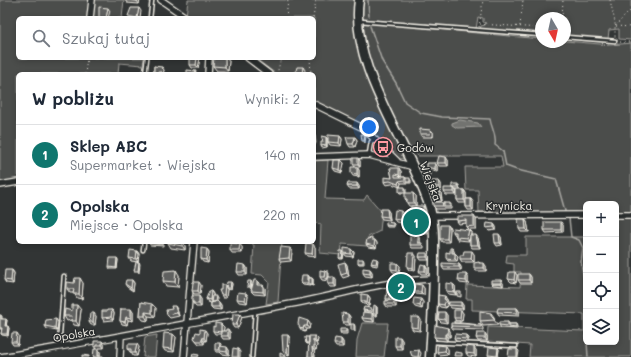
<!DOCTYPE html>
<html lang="pl">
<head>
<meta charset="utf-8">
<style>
  :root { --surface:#fff; --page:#f2f2f3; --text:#1f2937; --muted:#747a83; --line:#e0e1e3; --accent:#0f766e }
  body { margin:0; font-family:Mali,sans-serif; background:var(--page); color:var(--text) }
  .controls { position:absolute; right:12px; bottom:12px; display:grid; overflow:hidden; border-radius:6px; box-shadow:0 2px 6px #0003 }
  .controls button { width:36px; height:36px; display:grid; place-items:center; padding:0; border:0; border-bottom:1px solid var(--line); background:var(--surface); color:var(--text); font:20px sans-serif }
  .compass { position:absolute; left:535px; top:12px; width:36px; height:36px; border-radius:50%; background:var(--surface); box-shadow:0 2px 6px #0003; rotate:171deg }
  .you { position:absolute; left:369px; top:127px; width:14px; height:14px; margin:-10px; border:3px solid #fff; border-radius:50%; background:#1a73e8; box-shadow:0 0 0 6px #1a73e833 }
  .badge { display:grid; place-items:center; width:26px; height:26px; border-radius:50%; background:var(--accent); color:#fff; font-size:13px; font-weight:700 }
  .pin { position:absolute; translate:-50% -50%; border:2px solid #fff; box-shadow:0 1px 4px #0006 }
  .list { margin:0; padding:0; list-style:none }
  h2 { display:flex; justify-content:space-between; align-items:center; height:52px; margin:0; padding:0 16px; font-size:17px }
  h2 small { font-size:13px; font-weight:400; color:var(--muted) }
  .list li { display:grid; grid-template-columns:26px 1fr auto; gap:12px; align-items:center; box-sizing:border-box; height:60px; padding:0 16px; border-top:1px solid var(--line) }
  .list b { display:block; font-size:15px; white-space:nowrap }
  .list p { margin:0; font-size:13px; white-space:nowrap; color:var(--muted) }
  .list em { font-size:13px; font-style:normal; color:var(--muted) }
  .icon { flex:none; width:22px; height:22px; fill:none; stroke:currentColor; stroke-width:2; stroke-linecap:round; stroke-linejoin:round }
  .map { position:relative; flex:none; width:631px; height:357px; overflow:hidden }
  .search { position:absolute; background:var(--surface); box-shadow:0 2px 6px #0003; left:16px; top:16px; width:300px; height:44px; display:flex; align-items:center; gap:10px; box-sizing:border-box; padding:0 14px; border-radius:6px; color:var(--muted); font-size:15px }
  .panel { position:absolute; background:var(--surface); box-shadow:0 2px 6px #0003; left:16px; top:72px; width:300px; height:172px; border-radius:6px }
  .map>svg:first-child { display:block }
  .green { fill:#4b4d4c; stroke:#a09f9a }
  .water { fill:#727370; stroke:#a6a5a0 }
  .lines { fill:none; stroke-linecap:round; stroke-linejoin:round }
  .stream { stroke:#a6a5a0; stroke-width:1.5 }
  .lane-casing { stroke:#f4f1e8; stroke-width:5.5 }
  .street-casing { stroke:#f4f1e8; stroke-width:8 }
  .secondary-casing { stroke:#f4f1e8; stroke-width:11 }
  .path { stroke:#f4f1e8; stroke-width:1; stroke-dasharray:1 3; stroke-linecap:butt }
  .lane { stroke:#2a2d2e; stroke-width:2.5 }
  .street { stroke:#2a2d2e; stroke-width:5.5 }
  .secondary { stroke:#2a2d2e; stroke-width:8 }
  .wall { fill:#525352; stroke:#f4f1e8 }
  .shaded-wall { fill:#424342; stroke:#f4f1e8 }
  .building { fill:#5f605f; stroke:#f4f1e8 }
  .labels { text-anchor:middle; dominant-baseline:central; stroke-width:3; stroke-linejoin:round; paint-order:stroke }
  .poi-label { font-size:11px; fill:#f4f1e8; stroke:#2a2d2e; text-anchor:start }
  .street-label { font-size:11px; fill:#f4f1e8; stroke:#2a2d2e }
</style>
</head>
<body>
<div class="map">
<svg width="631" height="357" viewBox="0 0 631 357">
  <rect width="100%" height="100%" fill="#323535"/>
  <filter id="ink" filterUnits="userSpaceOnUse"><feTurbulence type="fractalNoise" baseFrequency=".025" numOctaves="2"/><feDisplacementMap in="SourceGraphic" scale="8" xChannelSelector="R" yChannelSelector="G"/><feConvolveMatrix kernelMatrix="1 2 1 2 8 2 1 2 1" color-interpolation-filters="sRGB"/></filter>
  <g filter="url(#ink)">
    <path class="green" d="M0,0H124L122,18H18V58H144L143,65L119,63L118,74H18V180L0,183Z
      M188,0H631V40L619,39V29L609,30L608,39L565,36V18H541V34L480,29L481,26L485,25L486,23L483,22V18L478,17L476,29L425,24L423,28L541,39V42L565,41L611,45L631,43V213H616V204H586V213L479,212L478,190H466L465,167H503L501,156H418L412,147L404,149L406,158L400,159L386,147L388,145L385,142L383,144L370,130L360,123L314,101V74H276L255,58H314V18H190L186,16Z
      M328,160L325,199L364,200L367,195L382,212L380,231L368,237L367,246L342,244L341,255L320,253L321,224L314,223V161Z
      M616,216H631V357H529L530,345L487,342L488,327L584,331V314L472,310V299H466L467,285L520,287L521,272H514V264L506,263L507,255H526V237H586V342H616Z
      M236,242H282L278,302L266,304L269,282L262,275L252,274L254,245Z
      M362,323H388L384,357H356L357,340Z
      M157,335L155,357H143L145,337Z"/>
    <path class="water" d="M460,120L478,123L481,127L457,128L452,125V123Z"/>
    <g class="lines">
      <path class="stream" d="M368,0L369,16
        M370,26L382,61L396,83L405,102L421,113L442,117L490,119C491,128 497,134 495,145L503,151L506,166L517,170L556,179L565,211
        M569,218L571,237L579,240L583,248L581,262L586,290
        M586,327V336
        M587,342L588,357"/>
      <defs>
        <path id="lane" d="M150,18L152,0
          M360,21L541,35
          M565,37L615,41
          M145,74L147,58
          M369,154L371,142L374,139
          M143,250L144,242
          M432,342L516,346
          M59,347L64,276
          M252,357L255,312"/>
        <path id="street" d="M161,0L187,18
          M90,18L92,0
          M248,58L269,74
          M208,74L209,58
          M314,104L363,128L397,161
          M314,157L369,155L414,167
          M0,185L18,182
          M616,215H631
          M432,216L586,215
          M0,357C100,341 198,321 297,303C343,294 387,280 434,279
          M120,357L121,336
          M184,357L194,242"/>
        <path id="secondary" d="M359,0C349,68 410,144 430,208C435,225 434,242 434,260C434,292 432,325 430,357"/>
      </defs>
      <use href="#lane" class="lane-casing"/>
      <use href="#street" class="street-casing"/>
      <use href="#secondary" class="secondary-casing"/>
      <path class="path" d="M610,0L615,22V37
        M286,18L288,0
        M313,18L316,0
        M562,18L563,0
        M480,24L541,28
        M520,26L523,0
        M615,26L631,10
        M616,26L631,27
        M479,27L483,0
        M565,30L567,31
        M620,42H631
        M310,58L311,74
        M85,74L87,58
        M277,74L281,58"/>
      <use href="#lane" class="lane"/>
      <use href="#street" class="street"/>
      <use href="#secondary" class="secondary"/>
    </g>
    <path class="wall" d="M125,0L140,1L139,4L127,3Z
      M200,58L198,68H192L190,65Z
      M229,61L228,71H217L213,66Z
      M154,66L164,70L163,74H154Z
      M433,132V137H422L420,134Z
      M340,136L342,139L341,146L330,145L328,142Z
      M355,137L357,140L355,147H350L348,144Z
      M327,138V147L322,148L321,146L323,142Z
      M358,158L360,161V167H357L359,170V177L353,176L351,173L355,167L353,164Z
      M341,160L344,163L342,173L335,171L333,168Z
      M448,160V166H439L437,163Z
      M435,163L437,166V172L429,170L427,167Z
      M390,168L401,171V177H405L406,178L411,180V183H401L400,187L392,184L386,185L384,182L392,178Z
      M430,173V179L424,178L423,177Z
      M439,181L441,184V190H439L441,193L442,201L435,202L433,199L439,190H437L436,188H431L429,185Z
      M459,185L460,190H464L466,193V199H471L473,202V210H468L466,207V203H459L457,200V190H455L456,191V195H446L444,192L452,188Z
      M347,186H359V189H349Z
      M406,188V193H400L399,192Z
      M416,196V206H409L407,203V201L405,199Z
      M444,203L451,204V209H436L433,206Z
      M425,209V213L413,214L411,211Z
      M401,211L403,214L402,223L396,222L394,219Z
      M389,212L390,220L382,219L380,216Z
      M476,219V229H469L471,232V235L478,238L480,248H472L470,245V237L469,241L458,240L456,237V235H455L453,232L468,229L466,227V223L459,224L457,221Z
      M525,219L527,222L529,232H521L519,229Z
      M419,221V226L429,229L428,234L419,233L417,230V228H412L410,225Z
      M393,223L394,224V227H387L386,225Z
      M494,224L496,227V230L489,231L486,228Z
      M448,225L450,228L449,242H442L440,239Z
      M563,225V232L546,233L544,230Z
      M418,236L420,239V243L424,246V248H412L410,245Z
      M501,237L502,245L497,246L495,243Z
      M373,240H375L377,243L376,248L368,247L366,244Z
      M163,242V246L150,245L149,243Z
      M168,242H183L185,246V250L171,248L168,243Z
      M203,242H211L210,244H204Z
      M242,247V253H232L230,250Z
      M315,247V257L307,256L305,253Z
      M290,248L292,251L291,261L281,262L279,259Z
      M452,248L454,251V253H455L458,256L457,261H448L446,258L450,253Z
      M207,249L209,252L208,263L203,262L201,259Z
      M351,249L354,252L353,257L346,256L344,253L343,259H340L339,258L344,253Z
      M137,251L139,254L138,262L131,261L129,258Z
      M474,254V262H462L460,259L463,255Z
      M416,256L415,271L409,270L407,267Z
      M429,256V260H421L419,257Z
      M117,258L118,260L117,269H110L109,267Z
      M363,259L364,261V264H359L358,263Z
      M377,259L378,260L377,266L372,265L371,263Z
      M345,262L347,265L349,276L343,278L341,275Z
      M479,262L480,263L486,266V271H476L474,268Z
      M397,263L400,266L399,273L393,272L391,269Z
      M459,264L461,267V270H444L442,267Z
      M245,265L247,268V275H239L237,272Z
      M425,265L427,268V274H421L419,271Z
      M370,269L372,272V277L365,276L363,273Z
      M12,270L14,273L13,284L6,283L4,280Z
      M325,271L326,272L329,273V277L336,280V287H330L328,284V281L322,280L320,277Z
      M466,274L468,277V284L460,283L458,280Z
      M529,274L531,277V283H520L518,280Z
      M179,275L178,287L166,286L163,281Z
      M308,275L310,278H312L313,279V286L310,285V286L303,285L301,283Z
      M517,275L516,283L511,282L508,279Z
      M132,280L134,283L133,291L127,287L125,284Z
      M231,282L232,284L231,290L227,289L226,298H223L221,295V290L225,285L226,287Z
      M74,283H83L82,299L77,298L74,293H70L67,289Z
      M260,283L259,285L265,288V295L254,294L251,291Z
      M491,283H503V286L493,285Z
      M403,284L404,285V289H399L398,288Z
      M201,285L200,294H194L192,291Z
      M455,286L456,295L448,294L446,291Z
      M424,288V295L416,294L414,292Z
      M390,289L392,292L391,300H394L396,303V307H387L385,304L387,301L386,299Z
      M211,291L213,294V296L217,298V301L221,306V310L213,309L211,307V303L208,302L206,299Z
      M246,293L248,296L247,303L239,302L237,299Z
      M368,295L370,298L369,306H367L365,304H363L361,301Z
      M201,299V307H196L192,302Z
      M447,299V300L448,302L446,308L440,307L438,304Z
      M141,302L156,308L155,317L148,316V321L143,320L140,316Z
      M423,302L422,309L415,307L413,304Z
      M449,305H463V309L451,308Z
      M376,306L377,307V316H374V322L364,321L362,318L372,313L373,314Z
      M517,308L519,311V316L499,315L497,312Z
      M121,309L133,312V321L128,320L127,325L122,324L120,321Z
      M177,309L179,316L170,318L167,315Z
      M372,309V312H364L363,310Z
      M81,310L79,326L74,325L71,320L67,321L64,316L72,311Z
      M112,310L114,313L113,320L104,321L102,318L107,311Z
      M463,313L462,321H456L454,318Z
      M348,314L350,317V325H345L343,322Z
      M0,315L2,316V319L7,320L6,326L9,328L8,336L2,335L1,334L2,329H0Z
      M447,315V323L441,322L438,319Z
      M96,316L95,325H91L89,322Z
      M242,317L238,328H234L232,325Z
      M494,317V320L498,325L483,326L480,321Z
      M421,320L420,331L413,330L411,327Z
      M308,321L310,324L309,329H306L305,332L302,331L300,328Z
      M58,322L57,331L47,329L45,326Z
      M508,322L509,324H516L517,326V329L501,328L499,325Z
      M461,323L481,325L483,328V330L453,329L451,326Z
      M221,324L224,327L223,331L230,332V339H223L221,336V334H215L213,331L215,327Z
      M448,328L450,331V337H447V341L437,340L434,337Z
      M347,330V334H341L340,332Z
      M207,333L206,341H204V344H199L194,338Z
      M173,334L176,337L174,352L165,351L163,348Z
      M288,335L290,338L289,355L285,354L283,351Z
      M19,336L18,345H13L11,342Z
      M487,336V341H478L476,338Z
      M305,337L318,339L317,343L315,342L317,345L316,350H314L315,357H308L309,344H307L306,343Z
      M454,338H469L468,342L456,341Z
      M341,339L343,342V347H336L334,344Z
      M402,340V349H397L395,346Z
      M102,341L104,344V348H99V350L100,352V356L93,357L96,349L94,347Z
      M220,343L221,344V346L229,350V355L222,354L220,352H216L215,350Z
      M139,347L137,356H133L131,352H130L128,349Z
      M448,349V354L439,355L437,352Z
      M499,349L498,357H489L488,355Z
      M476,350V357L468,356L466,353Z"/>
    <path class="shaded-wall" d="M137,0L140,1L139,4L137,1Z
      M108,8L110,11L108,18H106Z
      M139,8L141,11L140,18H137Z
      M197,58H200L198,68L196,65Z
      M225,58H227L229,61L228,71L225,67Z
      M162,67L164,70L163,74L161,72Z
      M303,67L305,70L304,74H302Z
      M431,130L433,132V137L430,134Z
      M314,133L315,135L316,143L314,146Z
      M365,135L366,136L365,143L364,141Z
      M340,136L342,139L341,146L339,143Z
      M326,137L327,138V147L326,145Z
      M355,137L357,140L355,147L353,144Z
      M446,157L448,160V166L446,163Z
      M358,158L360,161V167L358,164Z
      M341,160L344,163L342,173L340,170Z
      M435,163L437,166V172L435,169Z
      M357,167L359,170V177L357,174Z
      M399,168L401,171V177L399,175Z
      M399,181L401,183L400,187L398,184Z
      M439,181L441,184V190L439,187Z
      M357,183L359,186V189L357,186Z
      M454,188L456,191V195L454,192Z
      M439,190L441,193L442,201L440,198Z
      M464,190L466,193V203L464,200Z
      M413,193L416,196V206L414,203Z
      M471,199L473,202V210L471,207Z
      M423,206L425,209V213L423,210Z
      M387,209L389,212L390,220L388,217Z
      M401,211L403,214L402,223L400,220Z
      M474,216L476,219V229L474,226Z
      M417,218L419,221V228L417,225Z
      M525,219L527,222L529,232L526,229Z
      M561,222L563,225V232L561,230Z
      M494,224L496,227V230L494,227Z
      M448,225L450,228L449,242L447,239Z
      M426,226L429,229L428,234L426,231Z
      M469,230L471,232L469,241L467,238Z
      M499,234L501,237L502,245L500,243Z
      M476,235L478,238L480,248L478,245Z
      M418,236L420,239V245L418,243Z
      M375,240L377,243L376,248L374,246Z
      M180,242H183L185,246V250Z
      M240,244L242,247V253L239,250Z
      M313,244L315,247V257L312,254Z
      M290,248L292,251L291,261L289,258Z
      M452,248L454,251V256L452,253Z
      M207,249L209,252L208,263L206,260Z
      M351,249L354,252L353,257L351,254Z
      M137,251L139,254L138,262L136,259Z
      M343,251L344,253L343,259L342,258Z
      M472,251L474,254V262L471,259Z
      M414,253L416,256L415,271L413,268Z
      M427,253L429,256V260L427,257Z
      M455,253L458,256L457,261L455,259Z
      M117,258L118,260L117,269L116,268Z
      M139,262L140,264L139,273L138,271Z
      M345,262L347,265L349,276L347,273Z
      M397,263L400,266L399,273L397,270Z
      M484,263L486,266V271L484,268Z
      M459,264L461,267V270L459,267Z
      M245,265L247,268V275L245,272Z
      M425,265L427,268V274L425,271Z
      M370,269L372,272V277L370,274Z
      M12,270L14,273L13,284L11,281Z
      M176,270L179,275L178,287L175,282Z
      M515,272L517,275L516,283L514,280Z
      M466,274L468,277V284L466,281Z
      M529,274L531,277V283L529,280Z
      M308,275L310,278L309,284L310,286L308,283Z
      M334,277L336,280V287L334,284Z
      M80,278L83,283L82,299L79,294Z
      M312,278L313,279V286L312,284Z
      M132,280L134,283L133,291L131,288Z
      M257,280L260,283L259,288L257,285Z
      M501,280L503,283V286L501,283Z
      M251,281L252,283L251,289L250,287Z
      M199,282L201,285L200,294L198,291Z
      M231,282L232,284L231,290L230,288Z
      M453,284L455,286L456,295L454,292Z
      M225,285L227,288H226L227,289L226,298L224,295Z
      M263,285L265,288V295L263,292Z
      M422,285L424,288V295L421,292Z
      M390,289L392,292L391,302L389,299Z
      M211,291L213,294L212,303L210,300Z
      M246,293L248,296L247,303L245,300Z
      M368,295L370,298L369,306L367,303Z
      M199,296L201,299V307L199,304Z
      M445,296L448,302L446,308L444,305Z
      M421,299L423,302L422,309L420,306Z
      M394,300L396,303V307L394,304Z
      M461,302L463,305V309L461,306Z
      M219,303L221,306V310L219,307Z
      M152,304L156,308L155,317L152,313Z
      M77,305L81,310L79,326L76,321Z
      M175,306L177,309L179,316L177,313Z
      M376,306L377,307V316L376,314Z
      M517,308L519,311V316L517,313Z
      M131,309L133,312V321L131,318Z
      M112,310L114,313L113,320L111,317Z
      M461,310L463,313L462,321L460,318Z
      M145,312L148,316V321L145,316Z
      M445,312L447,315V323L445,320Z
      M94,313L96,316L95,325L93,322Z
      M372,313L374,316V322L372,319Z
      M491,313L494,317V320L491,316Z
      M240,314L242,317L238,328L236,325Z
      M348,314L350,317V325L348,322Z
      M126,317L128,320L127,325L125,322Z
      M419,317L421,320L420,331L418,328Z
      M6,319L7,320L6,328L5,326Z
      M56,319L58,322L57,331L55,328Z
      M308,321L310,324L309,329L307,326Z
      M221,324L224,327L223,335L221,332Z
      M354,324L355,326V332L354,330Z
      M8,326L9,328L8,336L7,334Z
      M304,326L306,329L305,332L303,329Z
      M448,328L450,331V337L448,334Z
      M228,329L230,332V339L228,336Z
      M205,330L207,333L206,341L204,338Z
      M17,333L19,336L18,345L16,342Z
      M485,333L487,336V341L485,338Z
      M173,334L176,337L174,352L172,349Z
      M445,334L447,337V341L445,338Z
      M288,335L290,338L289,355L287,352Z
      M466,335L469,338L468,342L466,339Z
      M315,336L318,339L317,343L315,340Z
      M400,337L402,340V349L400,346Z
      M202,338L204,341V344L202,341Z
      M313,339L317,345L316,350L314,347L313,342Z
      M341,339L343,342V347L341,344Z
      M102,341L104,344V348L102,345Z
      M137,344L139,347L137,356L135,353Z
      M446,346L448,349V354L445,351Z
      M227,347L229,350V355L227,352Z
      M312,347L314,350L315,357H313Z
      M474,347L476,350V357L474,354Z
      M498,348L499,349L498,357L497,356Z
      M98,349L100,352V357L98,356Z
      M238,349L240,352V357H238Z
      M517,349L519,351L518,357H517Z
      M419,350L421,353L420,357H418Z"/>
    <path class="building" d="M125,0H137V1Z
      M99,7L108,8L106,18H99Z
      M131,8H139L137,18L128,16Z
      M190,58H197L196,65H190Z
      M214,58H225V67L213,66Z
      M154,66L162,67L161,72H158V74H154Z
      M297,67H303L302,74H295Z
      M187,70L196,71L195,74H187Z
      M420,129L431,130L430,134H420Z
      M361,134L365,135L364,141H362Z
      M328,135L340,136L339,143L328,142Z
      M321,136L326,137V145L321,146V142H323Z
      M346,137H355L353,144H348Z
      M439,156L446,157V163H437Z
      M353,158H358V164H353Z
      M334,160H341L340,170L333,168Z
      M427,163H435V169L427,167Z
      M351,167H357V174L351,173Z
      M390,168H399V175L395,174V177H405V180L399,181L398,184L390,181L384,182V177L392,178Z
      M429,171V177H423V173Z
      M406,178H410V182H406Z
      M429,181H439V187H435V185H429Z
      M348,183H357V186H347Z
      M452,184H458V188H452Z
      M399,187H405V192H399Z
      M444,188H454V192H444Z
      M439,190L440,198L433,199L431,191Z
      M457,190H464V200H457Z
      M405,193H413L414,203H407V199H405Z
      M466,199H471V207H466Z
      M433,202H442L443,206H433Z
      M444,203H450V207H444Z
      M411,206H423V210L411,211Z
      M381,209H387L388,217L380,216Z
      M395,210L401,211L400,220L394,219Z
      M457,216H474V226L466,227V220L457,221Z
      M410,218H417V225H410Z
      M518,219H525L526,229H519Z
      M386,222L393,223V226L386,225Z
      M544,222H561V230H544Z
      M487,223L494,224V227L486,228Z
      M440,225H448L447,239H440Z
      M417,226H426V231L417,230Z
      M453,228L469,230L467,238L456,237V232H453Z
      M494,234H499L500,243H495Z
      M470,235H476L478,245H470Z
      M410,236H418V243H422V245H410Z
      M372,238V240H375L374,246L366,244L367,239Z
      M149,242H162V245L149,243Z
      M168,242H182V246L168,243Z
      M230,243L240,244L239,250H230Z
      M306,243L313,244L312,254L305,253Z
      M281,247L290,248L289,258L279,259Z
      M201,248L207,249L206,260L201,259Z
      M344,248L351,249V254L344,253Z
      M450,248H452V253H455V259L446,258V252L450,253Z
      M130,250L137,251L136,259L129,258Z
      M340,251H343L342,258H339Z
      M464,251H472L471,259H460V255H463Z
      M408,253H414L413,268L407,267Z
      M420,253H427V257H419Z
      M110,258H117L116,268L109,267Z
      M373,258L377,259L376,264L371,263Z
      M358,259H363V263H358Z
      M136,262H139L138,271H134Z
      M345,262L347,273L341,275L338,264Z
      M479,262V263H484V268H474V263Z
      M391,263H397V270L391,269Z
      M442,263L459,264V267H442Z
      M238,264L245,265V272H237Z
      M421,264L425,265V271H419Z
      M363,268L370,269V274L363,273Z
      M5,270H12L11,281L4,280Z
      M176,270L175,282L163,281L164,271Z
      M320,270L325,271L324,277H320Z
      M326,271H328V279H325Z
      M509,272H515L514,280L508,279Z
      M459,274H466V281L458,280Z
      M518,274H529V280H518Z
      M302,275H308V283H301Z
      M328,277H334V284H328Z
      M75,278H80L79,294H73L74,289H67V282L74,283Z
      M309,278H312V284H309Z
      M126,280H132L131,288L125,284Z
      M254,280H257V285H263V292L251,291Z
      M491,280H501V283H491Z
      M248,281H251L250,287H247Z
      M193,282H199L198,291H192Z
      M227,282H231L230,288H226Z
      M446,283L453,284L454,292L446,291Z
      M398,284H403V288H398Z
      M415,284L422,285L421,292H414Z
      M221,285H225L224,295H221L219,290H221Z
      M387,289H390L389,299H386Z
      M209,291H211L210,300L206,299Z
      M238,292L246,293L245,300L237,299Z
      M457,292H461V297L457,296Z
      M361,294L368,295L367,303H365V301H361Z
      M438,295L445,296L444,299L446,300L444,305L438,304Z
      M192,296H199V304H194V302H192Z
      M212,296H216L215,302H211Z
      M414,298L421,299L420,306L413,304Z
      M394,300V304H385V301Z
      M217,301L219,303V307H211V303Z
      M141,302L152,304V313L145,312V316H140Z
      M449,302H461V306L449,305Z
      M72,305H77L76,321H71L72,316H64L65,309L72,311Z
      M374,305L376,306V314H373Z
      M171,306H175L177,313L167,315L166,310L172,309Z
      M364,307L371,308L370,311L363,310Z
      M498,308H517V313L497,312Z
      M121,309H131V318L126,317L125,322L120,321Z
      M107,310H112L111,317L102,318V311H107Z
      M454,310H461L460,318H454Z
      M480,311L491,313V316L495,320L480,321Z
      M363,312L372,313V319L362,318Z
      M439,312H445V320L438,319Z
      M90,313H94L93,322H89Z
      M342,313L348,314V322H343Z
      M233,314H240L236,325H232Z
      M0,315H1V319H6L5,326H8L7,334H1L2,328H0Z
      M411,317H419L418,328L411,327Z
      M299,318L308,321L307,326H304L303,329L300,328L298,324Z
      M56,319L55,328L45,326L46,320Z
      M454,321H460V323H454Z
      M499,322H508V326L499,325Z
      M215,323L221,324V332L213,331V326L215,327Z
      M451,323L481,325V327L451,326Z
      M351,324H354V330H351Z
      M509,324H516V328L509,327Z
      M435,325L448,328V334H445V338L434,337Z
      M200,329L205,330L204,338H202V341H197L194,338L196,332L200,333Z
      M226,329H228V336H221V331H226Z
      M340,329H346V332H340Z
      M12,333H17L16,342H11Z
      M164,333L173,334L172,349L163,348Z
      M477,333H485V338H476Z
      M455,334L466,335V339L454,338Z
      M282,335H288L287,352L283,351Z
      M309,336H315V340L313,339V342H314V347H312L313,357H308Z
      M305,337H309V343H306Z
      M395,337H400V346H395Z
      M335,338L341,339V344H334Z
      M94,341H102V345H97V347H94Z
      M215,343H220L219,350H215Z
      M128,344H137L135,353H131V349H128Z
      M438,345L446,346L445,351L437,352Z
      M220,346L227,347V352L220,351Z
      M466,346L474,347V354L466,353Z
      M489,347L498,348L497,356L488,355Z
      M233,348L238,349V357H232Z
      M94,349H98V356H103V357H93Z
      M509,349H517V357H508Z
      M419,350L418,357L412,356L410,351Z
      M455,352L462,353V356H454Z
      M280,353L286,356V357H280Z
      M193,354L199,355L198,357H192Z
      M82,355L89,356V357H82Z"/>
  </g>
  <defs>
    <symbol id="bus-ring" viewBox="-11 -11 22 22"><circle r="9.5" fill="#2a2d2e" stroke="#ff9aa2" stroke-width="1.5"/><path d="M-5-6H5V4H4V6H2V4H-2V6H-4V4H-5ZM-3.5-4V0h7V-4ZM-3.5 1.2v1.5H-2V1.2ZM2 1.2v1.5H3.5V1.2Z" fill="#ff9aa2"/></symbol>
  </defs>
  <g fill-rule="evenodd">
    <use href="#bus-ring" x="372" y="136" width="22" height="22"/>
  </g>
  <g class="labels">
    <g class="poi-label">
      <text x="397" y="147">Godów</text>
    </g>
    <g class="street-label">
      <text transform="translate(431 181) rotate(69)">Wiejska</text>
      <text x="509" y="205">Krynicka</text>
      <text transform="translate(74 334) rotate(-10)">Opolska</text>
    </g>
  </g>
</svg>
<div class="controls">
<button>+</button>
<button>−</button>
<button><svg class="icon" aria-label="locate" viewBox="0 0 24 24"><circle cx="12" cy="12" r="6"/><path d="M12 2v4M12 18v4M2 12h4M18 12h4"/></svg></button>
<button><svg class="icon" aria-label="layers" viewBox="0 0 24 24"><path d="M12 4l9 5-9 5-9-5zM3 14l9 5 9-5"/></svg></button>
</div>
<svg class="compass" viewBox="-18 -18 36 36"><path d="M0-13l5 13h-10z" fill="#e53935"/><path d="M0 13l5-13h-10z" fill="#747a83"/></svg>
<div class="you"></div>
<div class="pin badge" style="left:416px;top:222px">1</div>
<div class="pin badge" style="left:401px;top:287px">2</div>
<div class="search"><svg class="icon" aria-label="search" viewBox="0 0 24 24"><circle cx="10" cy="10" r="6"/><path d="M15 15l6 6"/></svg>Szukaj tutaj</div>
<section class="panel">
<h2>W pobliżu<small>Wyniki: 2</small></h2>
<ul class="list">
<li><span class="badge">1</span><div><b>Sklep ABC</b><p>Supermarket · Wiejska</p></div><em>140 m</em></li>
<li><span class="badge">2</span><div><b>Opolska</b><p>Miejsce · Opolska</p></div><em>220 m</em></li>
</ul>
</section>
</div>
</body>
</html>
